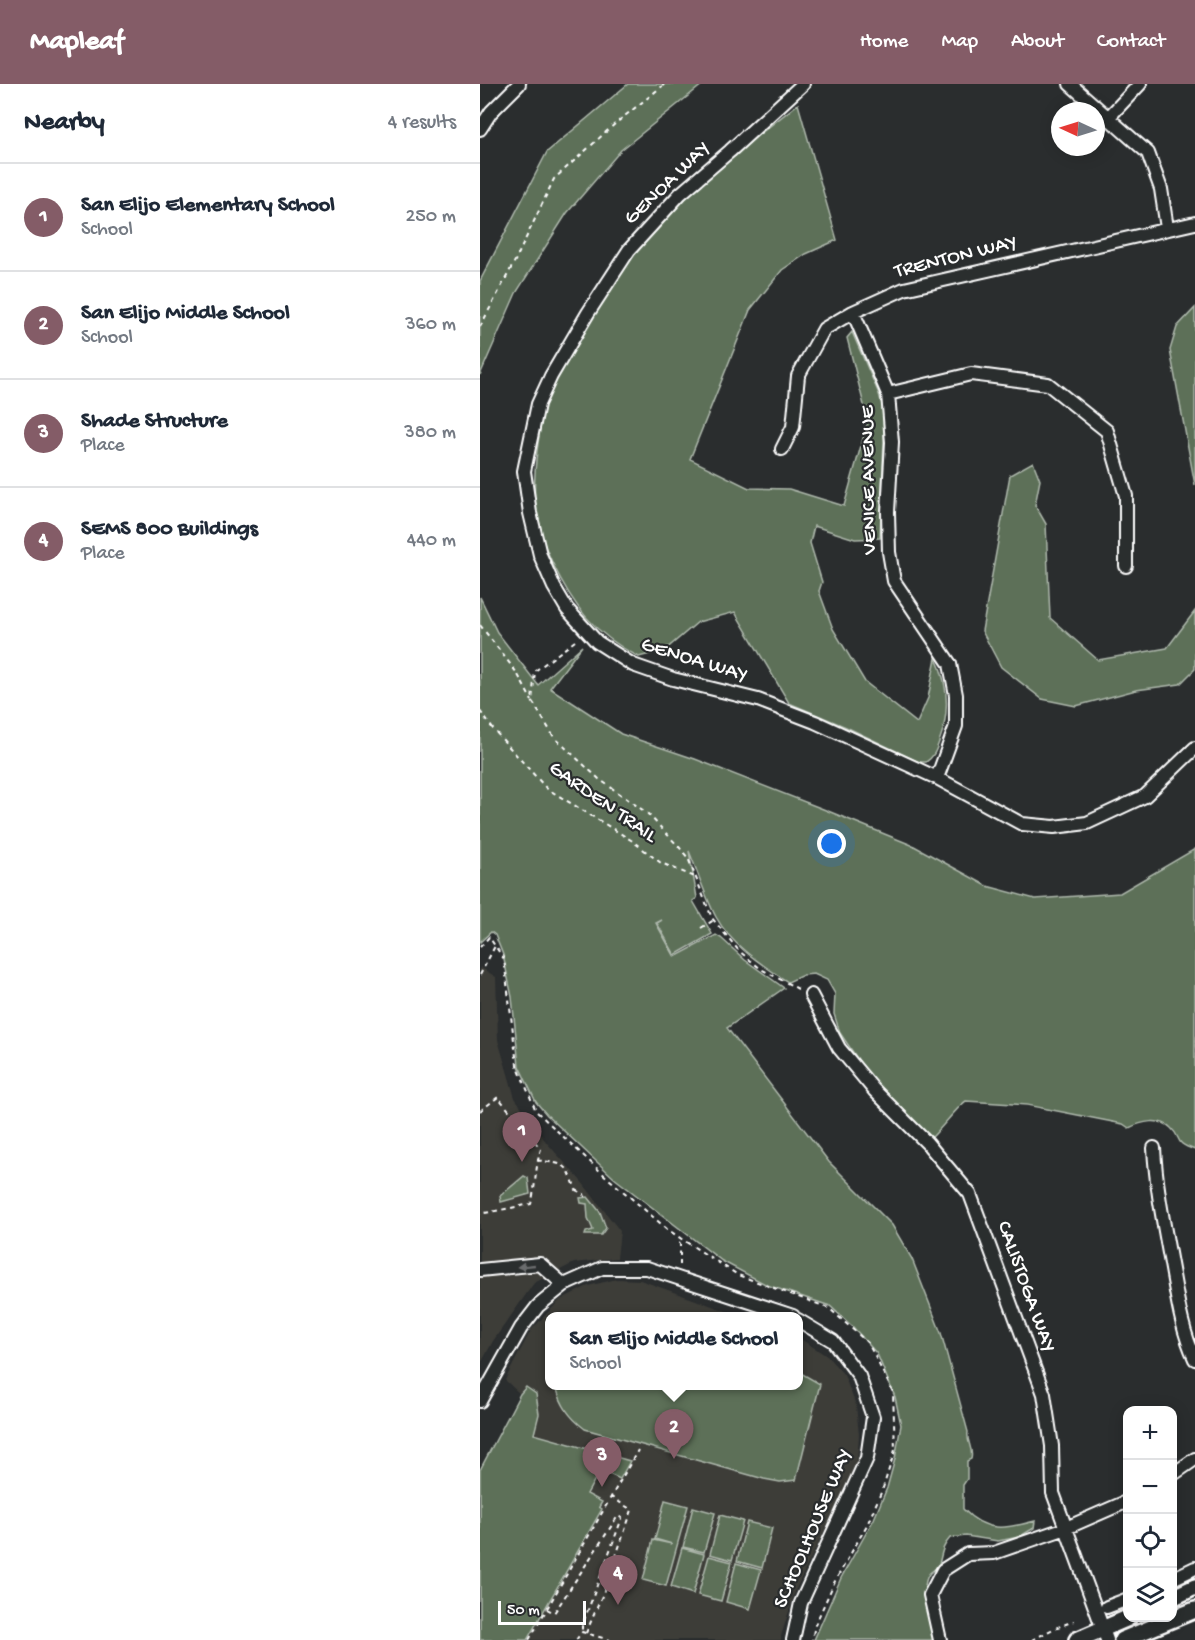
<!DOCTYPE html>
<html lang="en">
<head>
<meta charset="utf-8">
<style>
  :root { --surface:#fff; --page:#f2f2f3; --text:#1f2937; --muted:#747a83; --line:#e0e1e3; --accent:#845c67 }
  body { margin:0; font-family:"Gochi Hand",sans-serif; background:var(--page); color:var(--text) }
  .controls { position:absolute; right:18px; bottom:18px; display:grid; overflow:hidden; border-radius:12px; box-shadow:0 3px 15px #0003 }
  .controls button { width:54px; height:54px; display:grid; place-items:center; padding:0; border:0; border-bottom:2px solid var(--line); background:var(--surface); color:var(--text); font:30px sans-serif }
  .compass { position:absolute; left:571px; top:18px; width:54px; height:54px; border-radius:50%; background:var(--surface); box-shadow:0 3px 15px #0003; rotate:274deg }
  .scale { position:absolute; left:18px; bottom:15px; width:88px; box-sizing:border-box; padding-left:6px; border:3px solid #fff; border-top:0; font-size:16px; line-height:21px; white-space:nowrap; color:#fff; -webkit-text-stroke:4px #2a2d2e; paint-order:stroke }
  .you { position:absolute; left:352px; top:760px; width:21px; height:21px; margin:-15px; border:4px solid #fff; border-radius:50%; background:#1a73e8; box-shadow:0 0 0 9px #1a73e833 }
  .badge { display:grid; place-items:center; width:39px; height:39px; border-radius:50%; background:var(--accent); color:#fff; font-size:20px; font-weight:700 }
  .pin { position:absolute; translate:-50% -50px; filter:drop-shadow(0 2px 3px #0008) }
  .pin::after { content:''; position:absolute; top:32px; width:21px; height:18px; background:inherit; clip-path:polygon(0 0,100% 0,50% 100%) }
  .popup { position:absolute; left:65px; top:1228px; width:258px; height:78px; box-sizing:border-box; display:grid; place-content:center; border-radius:12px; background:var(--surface); filter:drop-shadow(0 2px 4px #0005); font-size:20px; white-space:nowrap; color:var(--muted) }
  .popup b { font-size:22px; color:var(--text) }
  .popup::after { content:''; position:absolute; left:50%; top:100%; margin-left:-12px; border:12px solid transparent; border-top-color:var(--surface) }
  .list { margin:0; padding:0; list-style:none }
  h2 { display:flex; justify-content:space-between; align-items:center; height:78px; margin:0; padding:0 24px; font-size:26px }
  h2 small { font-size:20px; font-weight:400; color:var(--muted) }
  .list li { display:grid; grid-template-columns:39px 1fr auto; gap:18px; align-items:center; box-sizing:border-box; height:108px; padding:0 24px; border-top:2px solid var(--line) }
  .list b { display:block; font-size:22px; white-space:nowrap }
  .list p { margin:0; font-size:20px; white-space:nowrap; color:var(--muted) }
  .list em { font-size:20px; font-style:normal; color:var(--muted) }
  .icon { flex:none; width:33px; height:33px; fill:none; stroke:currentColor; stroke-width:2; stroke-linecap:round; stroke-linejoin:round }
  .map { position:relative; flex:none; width:715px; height:1556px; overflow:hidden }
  header { display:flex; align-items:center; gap:36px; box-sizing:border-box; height:84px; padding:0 30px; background:var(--accent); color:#fff }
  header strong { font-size:28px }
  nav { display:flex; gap:33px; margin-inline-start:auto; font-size:21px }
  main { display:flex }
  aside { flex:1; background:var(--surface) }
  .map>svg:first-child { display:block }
  .built { fill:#3d3d39 }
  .green { fill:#5d7059; stroke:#aeb8ac; stroke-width:1.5 }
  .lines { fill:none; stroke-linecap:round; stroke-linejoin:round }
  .minor-casing { stroke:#fff; stroke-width:16 }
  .major-casing { stroke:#fff; stroke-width:20 }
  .path { stroke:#fff; stroke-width:2; stroke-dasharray:4.5 4.5; stroke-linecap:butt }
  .minor { stroke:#2a2d2e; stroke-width:12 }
  .major { stroke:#2a2d2e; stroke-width:15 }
  .oneway { fill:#6a6c6d }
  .labels { text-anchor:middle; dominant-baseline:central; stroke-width:4.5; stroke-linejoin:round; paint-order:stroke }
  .street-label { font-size:21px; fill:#fff; stroke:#2a2d2e }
</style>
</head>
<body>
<header>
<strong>Mapleaf</strong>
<nav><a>Home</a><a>Map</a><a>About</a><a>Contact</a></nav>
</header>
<main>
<aside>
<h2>Nearby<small>4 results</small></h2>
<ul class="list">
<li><span class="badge">1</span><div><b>San Elijo Elementary School</b><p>School</p></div><em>250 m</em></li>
<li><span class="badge">2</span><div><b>San Elijo Middle School</b><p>School</p></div><em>360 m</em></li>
<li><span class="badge">3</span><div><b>Shade Structure</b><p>Place</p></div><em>380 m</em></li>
<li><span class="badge">4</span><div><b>SEMS 800 Buildings</b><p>Place</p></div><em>440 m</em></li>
</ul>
</aside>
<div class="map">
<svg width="715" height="1556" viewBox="0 0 715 1556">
  <rect width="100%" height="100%" fill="#2a2d2e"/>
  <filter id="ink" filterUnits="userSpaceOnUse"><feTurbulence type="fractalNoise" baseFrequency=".0167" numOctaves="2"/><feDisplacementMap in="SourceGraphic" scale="12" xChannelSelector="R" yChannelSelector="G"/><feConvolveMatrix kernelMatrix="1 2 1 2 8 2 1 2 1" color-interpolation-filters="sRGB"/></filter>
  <g filter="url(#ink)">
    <path class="built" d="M0,883L16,893L18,956L35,1014L66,1058L101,1097L140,1147L137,1174L94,1179L54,1199L13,1257L0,1281Z
      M137,1195L160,1196L260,1232H70V1302H318L319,1254L347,1272L364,1291L376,1321L379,1351L377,1380L316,1505L301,1552V1556H0V1396L41,1311L25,1296L51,1246L80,1216L108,1202Z"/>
    <path class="green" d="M148,0H223L141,66L87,129L36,209L0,291V197L67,68Z
      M318,20L357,156L326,170L302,186L270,226L210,375L269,404L309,405L364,422L388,337L367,254L372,248L399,310L403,324L404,355L400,454L375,455L334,442L330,459L342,498L339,507L353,545L385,598L437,639L448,614L456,574C469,602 470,629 459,658C456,666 454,673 446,678H439L366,643L309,619L255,528L218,538L185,566L159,573C114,550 93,522 72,478C53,439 52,409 57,367C59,351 61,334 66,318C72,298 85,280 96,262C125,212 155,163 197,122C234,85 277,52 318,20Z
      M715,224V401L690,266L697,243Z
      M553,378L560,396L555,421L566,440L570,534L618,576L687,564L715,527V585L700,600L656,606L596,622L562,615L521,583L502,547L530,391Z
      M0,513L17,548L58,601L102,562L70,604L141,650L215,675L343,725L434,762L507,802L555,815L640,809L715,765V1066C692,1058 703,1055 691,1044C680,1033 661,1038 649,1044L643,1040L547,1021L486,1017C480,1020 459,1047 451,1054L387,989L360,949L354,930L355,910L347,896L334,890L323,891L308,898C281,880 252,862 236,833C225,812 218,789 209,767L217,814L213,817L232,850L195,871L177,839L182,836L176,839L195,873L236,851L241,854L265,876L304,904L247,944L349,1078L412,1141L432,1175L461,1249L488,1348C486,1358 494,1365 491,1375L487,1377V1395L483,1401V1425C506,1449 525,1445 555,1437L554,1444L539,1453L518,1457L486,1452L470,1454C462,1463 462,1469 459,1480C457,1485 452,1486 449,1490C438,1507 451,1538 456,1556H334L361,1494L394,1435L407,1404L415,1375L421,1341L415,1313L397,1270L373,1243L350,1222L287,1201L242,1177L134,1094L67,1031L56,1018L39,982L32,913L23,871L15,851L11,848L0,858Z
      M44,1092L48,1094L50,1110L21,1118L20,1112Z
      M108,1113L120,1128L126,1144L121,1151H105L106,1148L113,1146L108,1134L107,1120L101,1119L100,1114Z
      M319,1288L340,1300L316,1396L300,1398L284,1395L105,1345C89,1333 81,1321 76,1302H318Z
      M46,1303L56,1310L59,1330L54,1350L150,1377L140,1395L120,1386L107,1410L122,1418L119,1423L122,1425L47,1556H0V1386L40,1310Z
      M185,1416L208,1422L186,1502L163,1496L173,1456L192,1460L175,1455Z
      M213,1423L235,1429L224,1468L203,1463Z
      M240,1431L263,1437L252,1476L230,1470Z
      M267,1438L292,1444L282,1484L257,1477Z
      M202,1464L224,1470L213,1510L191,1503Z
      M229,1472L252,1478L241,1517L218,1511Z
      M256,1479L281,1486L270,1525L246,1518Z"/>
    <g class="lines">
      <defs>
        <path id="minor" d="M323,0L250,67L200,110L149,166L108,229L71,292L58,320L44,387L50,429L60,471L74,503L87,525L117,558L153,581L193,595L278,616L335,638L457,694L542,740L574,743L607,739L665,712L715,664
          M590,0L668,69L681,105L687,144
          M628,34L660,0
          M0,45L11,28L39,0
          M373,228L408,310L412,358L408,428L409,468L414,497L470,580L476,611V642L457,694
          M408,310L491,290L568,300L627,347L646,412V482
          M302,365L313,343L318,292L344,245L373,228L424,205L715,139
          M331,911L359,964L394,1006L447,1059L490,1110L564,1310L572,1362L573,1409L627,1556
          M674,1064C676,1103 684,1141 691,1180C697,1212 701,1245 715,1275
          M0,1186L60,1180L84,1201
          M0,1317L41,1244L58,1222L84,1201L122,1184H167L313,1232
          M692,1391L715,1375
          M692,1495L715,1484
          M627,1523L648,1515
          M313,1556L321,1519L387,1374L393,1333L379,1292L353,1257L318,1236
          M460,1556L450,1511L463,1486L488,1470L514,1469L586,1444L648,1417"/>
        <path id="major" d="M692,1514L715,1503
          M597,1556L648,1534
          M642,1556L715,1526"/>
      </defs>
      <use href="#minor" class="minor-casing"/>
      <use href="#major" class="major-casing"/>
      <path class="path" d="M0,243L36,175L74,95L136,39L185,0
        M0,541L37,589L52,617
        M95,557L55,587L52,617L74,653L119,695L167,729L200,764L208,774L232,834L259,867L281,885L320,906
        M0,627L13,645L66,704L151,756L181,779L215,793
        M221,844L234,836
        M0,863L9,853L24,875L37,981L56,1027L122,1089L187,1145L203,1156L258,1191L349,1224L388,1259L413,1308L415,1366L403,1404L387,1441L354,1499L335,1541L332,1556
        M0,891L15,862
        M0,1027L18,1013L61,1065C55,1083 56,1102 51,1120L0,1130
        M57,1076C86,1081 86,1077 96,1106L104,1110L105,1113
        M200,1181V1154
        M67,1525L74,1529L138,1432L142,1434L102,1542V1548
        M106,1549L122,1512L152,1426L131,1413
        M49,1556L158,1366
        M96,1556L102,1548L130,1556
        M552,1556L575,1544L594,1537"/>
      <use href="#minor" class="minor"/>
      <use href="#major" class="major"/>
    </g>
    <defs><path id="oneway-solid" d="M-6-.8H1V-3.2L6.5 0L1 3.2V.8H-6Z" transform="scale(1.5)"/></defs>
    <use class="oneway" href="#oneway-solid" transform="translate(46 1182) rotate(174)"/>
  </g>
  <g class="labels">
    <g class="street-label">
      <text transform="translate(188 100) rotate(-44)">GENOA WAY</text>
      <text transform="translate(476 174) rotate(-14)">TRENTON WAY</text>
      <text transform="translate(390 396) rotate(-91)">VENICE AVENUE</text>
      <text transform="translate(214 577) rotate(17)">GENOA WAY</text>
      <text transform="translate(122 719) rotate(35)">GARDEN TRAIL</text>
      <text transform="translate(545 1203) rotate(70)">CALISTOGA WAY</text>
      <text transform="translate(334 1445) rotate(-67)">SCHOOLHOUSE WAY</text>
    </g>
  </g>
</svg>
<div class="controls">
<button>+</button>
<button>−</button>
<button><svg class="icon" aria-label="locate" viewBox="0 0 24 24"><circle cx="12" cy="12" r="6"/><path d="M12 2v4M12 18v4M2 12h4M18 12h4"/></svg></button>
<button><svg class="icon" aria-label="layers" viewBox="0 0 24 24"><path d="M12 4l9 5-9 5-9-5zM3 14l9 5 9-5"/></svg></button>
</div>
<svg class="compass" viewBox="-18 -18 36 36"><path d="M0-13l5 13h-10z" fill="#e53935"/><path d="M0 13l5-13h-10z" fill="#747a83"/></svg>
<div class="scale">50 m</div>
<div class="you"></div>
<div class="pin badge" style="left:42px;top:1078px">1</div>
<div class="pin badge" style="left:194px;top:1375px">2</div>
<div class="popup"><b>San Elijo Middle School</b>School</div>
<div class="pin badge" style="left:122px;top:1403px">3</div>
<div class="pin badge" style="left:138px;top:1521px">4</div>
</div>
</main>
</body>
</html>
